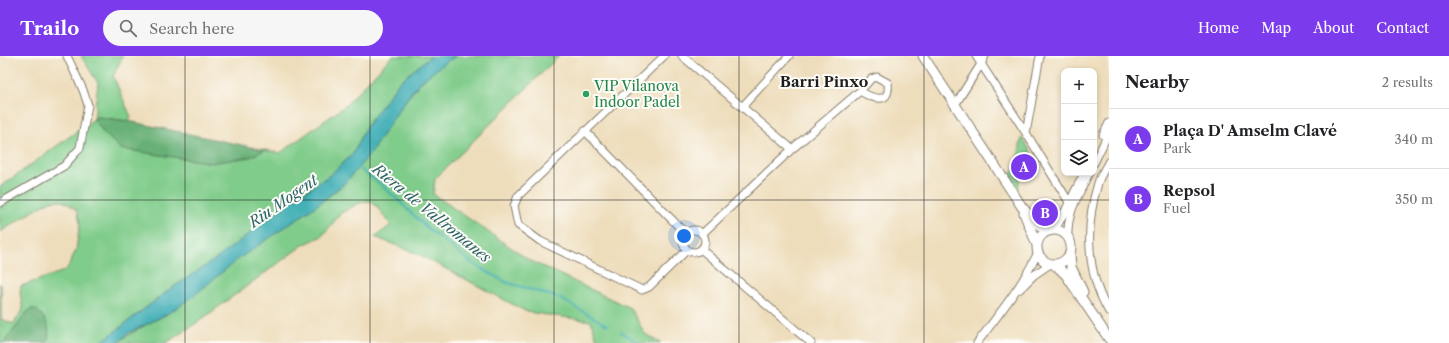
<!DOCTYPE html>
<html lang="en">
<head>
<meta charset="utf-8">
<style>
  :root { --surface:#fff; --page:#f6f6f6; --text:#202124; --muted:#757577; --line:#e0e0e0; --accent:#7c3aed }
  body { margin:0; font-family:"Libre Caslon Text",serif; background:var(--page); color:var(--text) }
  .controls { position:absolute; right:12px; top:12px; display:grid; overflow:hidden; border-radius:8px; box-shadow:0 2px 6px #0003 }
  .controls button { width:36px; height:36px; display:grid; place-items:center; padding:0; border:0; border-bottom:1px solid var(--line); background:var(--surface); color:var(--text); font:20px sans-serif }
  .you { position:absolute; left:684px; top:180px; width:14px; height:14px; margin:-10px; border:3px solid #fff; border-radius:50%; background:#1a73e8; box-shadow:0 0 0 6px #1a73e833 }
  .badge { display:grid; place-items:center; width:26px; height:26px; border-radius:50%; background:var(--accent); color:#fff; font-size:13px; font-weight:700 }
  .pin { position:absolute; translate:-50% -50%; border:2px solid #fff; box-shadow:0 1px 4px #0006 }
  .list { margin:0; padding:0; list-style:none }
  h2 { display:flex; justify-content:space-between; align-items:center; height:52px; margin:0; padding:0 16px; font-size:17px }
  h2 small { font-size:13px; font-weight:400; color:var(--muted) }
  .list li { display:grid; grid-template-columns:26px 1fr auto; gap:12px; align-items:center; box-sizing:border-box; height:60px; padding:0 16px; border-top:1px solid var(--line) }
  .list b { display:block; font-size:15px; white-space:nowrap }
  .list p { margin:0; font-size:13px; white-space:nowrap; color:var(--muted) }
  .list em { font-size:13px; font-style:normal; color:var(--muted) }
  .icon { flex:none; width:22px; height:22px; fill:none; stroke:currentColor; stroke-width:2; stroke-linecap:round; stroke-linejoin:round }
  .map { position:relative; flex:none; width:1109px; height:287px; overflow:hidden }
  header { display:flex; align-items:center; gap:24px; box-sizing:border-box; height:56px; padding:0 20px; background:var(--accent); color:#fff }
  header strong { font-size:19px }
  nav { display:flex; gap:22px; margin-inline-start:auto; font-size:14px }
  .search { width:280px; height:36px; background:var(--page); display:flex; align-items:center; gap:10px; box-sizing:border-box; padding:0 14px; border-radius:22px; color:var(--muted); font-size:15px }
  main { display:flex }
  aside { flex:1; background:var(--surface) }
  .map>svg:first-child { display:block }
  .green { fill:#80cc8b; stroke:#4e7454 }
  .forest { fill:#68b077; stroke:#42664a }
  .water { fill:#3cadb5; stroke:#2c6468 }
  .lines { fill:none; stroke-linecap:round; stroke-linejoin:round }
  .stream { stroke:#3cadb5; stroke-width:2 }
  .minor-casing { stroke:#857c6c; stroke-width:9 }
  .major-casing { stroke:#857c6c; stroke-width:11 }
  .minor { stroke:#fff; stroke-width:7 }
  .major { stroke:#fff; stroke-width:9 }
  .grid { fill:none; stroke:#1c1c1c; stroke-width:1; stroke-opacity:0.55 }
  .leisure-dot { fill:#2e9e5b; stroke:#fdfcf7; stroke-width:1.5 }
  .labels { text-anchor:middle; dominant-baseline:central; stroke-width:4; stroke-linejoin:round; paint-order:stroke }
  .leisure-label { font-size:14px; fill:#27864d; stroke:#fdfcf7; text-anchor:start }
  .neighbourhood-label { font-size:15px; font-weight:bold; fill:#1c1c1c; stroke:#fdfcf7 }
  .water-label { font-size:15px; font-style:italic; fill:#2c6468; stroke:#fdfcf7 }
</style>
</head>
<body>
<header>
<strong>Trailo</strong>
<div class="search"><svg class="icon" aria-label="search" viewBox="0 0 24 24"><circle cx="10" cy="10" r="6"/><path d="M15 15l6 6"/></svg>Search here</div>
<nav><a>Home</a><a>Map</a><a>About</a><a>Contact</a></nav>
</header>
<main>
<div class="map">
<svg width="1109" height="287" viewBox="0 0 1109 287">
  <rect width="100%" height="100%" fill="#fdfcf7"/>
  <filter id="ink" filterUnits="userSpaceOnUse"><feTurbulence type="fractalNoise" baseFrequency=".025" numOctaves="2"/><feDisplacementMap in="SourceGraphic" scale="8" xChannelSelector="R" yChannelSelector="G"/><feConvolveMatrix kernelMatrix="1 2 1 2 8 2 1 2 1" color-interpolation-filters="sRGB"/></filter>
  <filter id="wash" filterUnits="userSpaceOnUse"><feTurbulence type="fractalNoise" baseFrequency=".012" numOctaves="4" result="noise"/><feDisplacementMap in="SourceGraphic" scale="16" xChannelSelector="R" yChannelSelector="G"/><feGaussianBlur stdDeviation="0.9" result="paint"/><feColorMatrix in="noise" values="0 0 0 0 0 0 0 0 0 0 0 0 0 0 0 0 0 1.4 0 .05"/><feComposite in="paint" operator="in"/></filter>
  <g filter="url(#wash)">
    <rect width="100%" height="100%" fill="#edb"/>
    <path class="green" d="M81,0H123L113,20L131,61L128,65L98,61L94,63L104,77L121,93L250,101L265,94L280,97L345,50L392,0H431L399,26L366,71L353,98L324,124L310,132L289,147L216,203L169,234L100,287H47C51,274 46,261 35,253H32L27,256L17,270L3,287H0V227L1,234V263L13,268L23,254L20,237L21,230L64,215L68,211L76,194L80,167L77,154L67,147L59,144L50,145L0,176V131L94,63L98,27Z
      M457,0H559L435,123L433,138L529,204L630,252L645,278L661,287H598L591,265L527,256L418,198L375,181L391,169L377,151L372,146L368,145L357,148L341,157L322,180L303,189L195,268L166,287H117C136,272 159,264 179,250C200,236 218,218 238,203C274,178 311,156 344,128C350,122 355,115 360,109C393,70 409,23 457,0Z
      M1022,81L1039,109L1021,115L1017,139L1005,120L1015,113Z"/>
    <path class="forest" d="M97,61L128,65L265,94L250,101L212,107L121,93L104,77L94,63Z
      M32,253H35C46,261 52,274 47,287H3L17,270L27,256Z"/>
    <path class="water" d="M431,0H457L447,5L419,27L402,49L370,98L346,126L316,150L237,204L191,242L169,257L129,277L117,287H100L169,234L216,203L289,147L330,119L353,98L366,71L399,26Z"/>
    <g class="lines">
      <path class="stream" d="M357,111L382,129L425,170L473,208L506,226L559,242L607,269
        M621,276L639,287"/>
    </g>
  </g>
  <g filter="url(#ink)">
    <g class="lines">
      <defs>
        <path id="minor" d="M664,0L518,140L514,150L518,169L540,185L642,234L649,231L687,194
          M682,0L792,93
          M976,0L1026,77L1069,146
          M955,49L981,8L985,0
          M742,51L789,0
          M585,75L686,178
          M1026,77L1040,0
          M1103,79L1109,67
          M1109,105C1105,112 1100,120 1098,127C1085,170 1086,217 1109,256
          M1094,107L1109,76
          M0,147L64,110L80,92L88,49L83,34L67,0
          M683 185a11 11 0 1 1 22 0a11 11 0 1 1-22 0Z
          M1051,175L1057,170L1061,163L1084,117
          M702,178L792,93L860,35C871,42 891,50 888,27L877,21L871,23L860,35
          M1068,183C1066,157 1079,139 1089,117
          M702,194L811,287
          M1020,233L1034,219L1050,208
          M977,287C999,258 1023,229 1038,196"/>
        <path id="major" d="M923,0L1022,151L1037,168L1049,175
          M1024,157L1037,189
          M1037 191a17 17 0 1 1 34 0a17 17 0 1 1-34 0Z
          M1070,198L1071,211L1083,236
          M1053,208L1060,213L1066,219L1109,283"/>
      </defs>
      <use href="#minor" class="minor-casing"/>
      <use href="#major" class="major-casing"/>
      <use href="#minor" class="minor"/>
      <use href="#major" class="major"/>
    </g>
  </g>
  <path class="grid" d="M185,0V287M370,0V287M554,0V287M739,0V287M924,0V287M0,144H1109"/>
  <circle class="leisure-dot" cx="586" cy="38" r="4"/>
  <g class="labels">
    <g class="leisure-label">
      <text x="594" y="30">VIP Vilanova<tspan x="594" dy="16">Indoor Padel</tspan></text>
    </g>
    <g class="neighbourhood-label">
      <text x="824" y="25">Barri Pinxo</text>
    </g>
    <g class="water-label">
      <text transform="translate(283 145) rotate(-35)">Riu Mogent</text>
      <text transform="translate(432 157) rotate(39)">Riera de Vallromanes</text>
    </g>
  </g>
</svg>
<div class="controls">
<button>+</button>
<button>−</button>
<button><svg class="icon" aria-label="layers" viewBox="0 0 24 24"><path d="M12 4l9 5-9 5-9-5zM3 14l9 5 9-5"/></svg></button>
</div>
<div class="you"></div>
<div class="pin badge" style="left:1024px;top:111px">A</div>
<div class="pin badge" style="left:1045px;top:157px">B</div>
</div>
<aside>
<h2>Nearby<small>2 results</small></h2>
<ul class="list">
<li><span class="badge">A</span><div><b>Plaça D' Amselm Clavé</b><p>Park</p></div><em>340 m</em></li>
<li><span class="badge">B</span><div><b>Repsol</b><p>Fuel</p></div><em>350 m</em></li>
</ul>
</aside>
</main>
</body>
</html>
